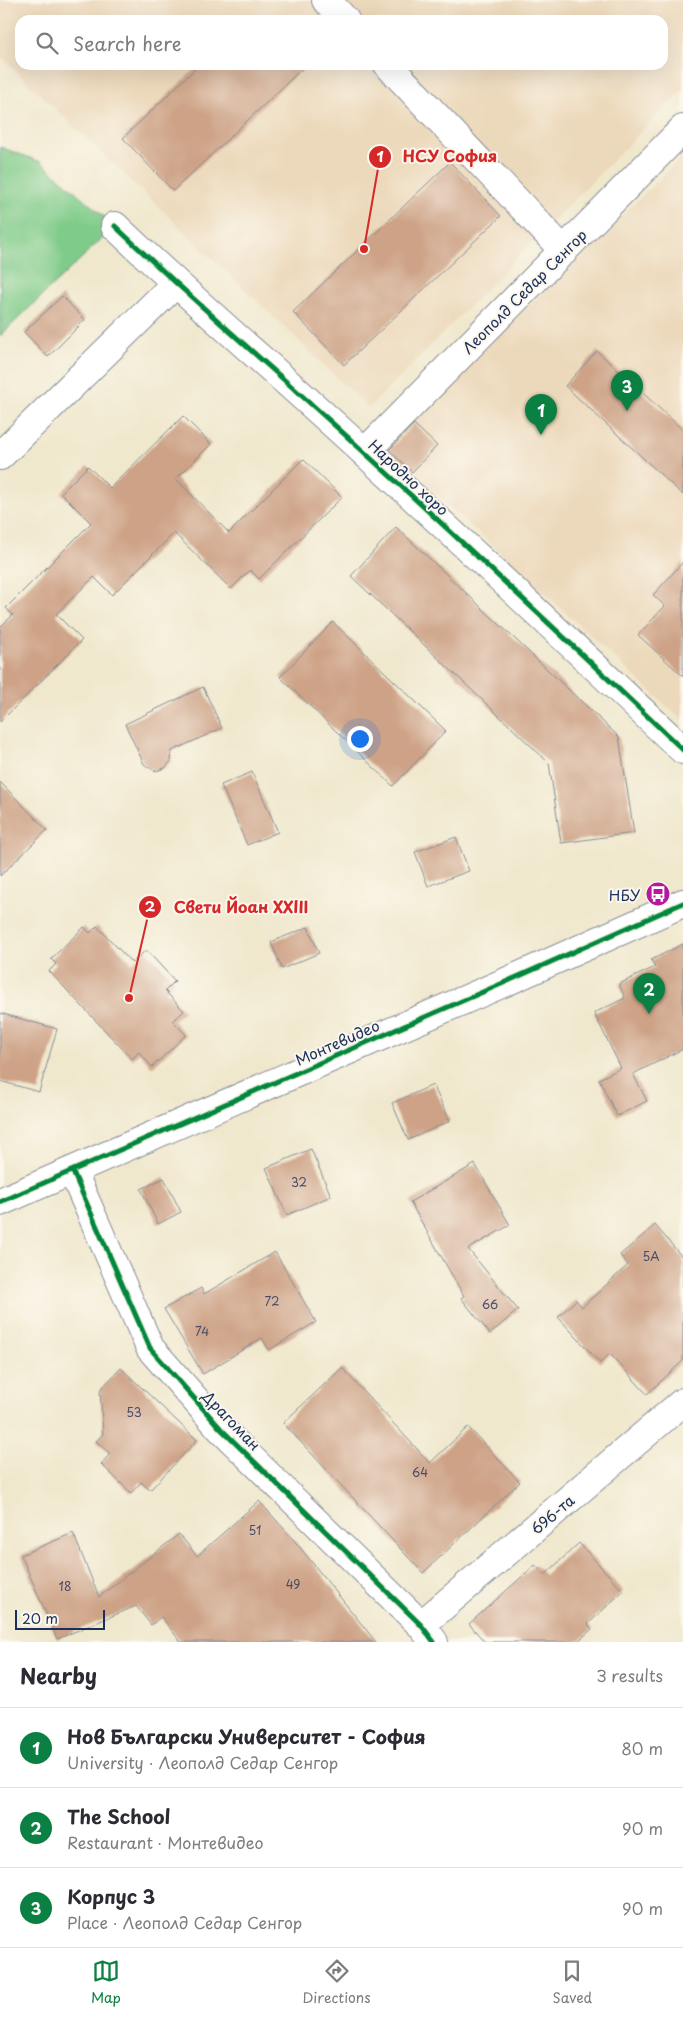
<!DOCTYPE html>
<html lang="en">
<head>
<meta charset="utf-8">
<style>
  :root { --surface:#fff; --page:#f2f2f3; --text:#2b2b33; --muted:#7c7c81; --line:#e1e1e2; --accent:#0b8043 }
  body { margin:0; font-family:"Playpen Sans",sans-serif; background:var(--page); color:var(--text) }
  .scale { position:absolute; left:15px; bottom:12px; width:90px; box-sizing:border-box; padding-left:5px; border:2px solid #1b2f5e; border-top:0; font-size:14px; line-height:18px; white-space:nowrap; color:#1b2f5e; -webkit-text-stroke:4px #fbf7ec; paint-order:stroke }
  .you { position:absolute; left:359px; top:738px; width:18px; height:18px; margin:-12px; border:4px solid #fff; border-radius:50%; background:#1a73e8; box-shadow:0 0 0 8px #1a73e833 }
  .badge { display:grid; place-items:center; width:32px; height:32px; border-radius:50%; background:var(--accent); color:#fff; font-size:16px; font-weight:700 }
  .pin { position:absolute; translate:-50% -41px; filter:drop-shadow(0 1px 2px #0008) }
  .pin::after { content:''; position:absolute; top:26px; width:18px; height:15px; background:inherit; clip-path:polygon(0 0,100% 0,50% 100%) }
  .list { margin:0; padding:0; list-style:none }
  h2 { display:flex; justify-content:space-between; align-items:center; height:65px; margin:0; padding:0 20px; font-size:21px }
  h2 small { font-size:16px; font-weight:400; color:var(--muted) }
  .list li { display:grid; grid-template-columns:32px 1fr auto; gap:15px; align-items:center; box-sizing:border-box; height:80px; padding:0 20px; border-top:1px solid var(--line) }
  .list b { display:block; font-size:19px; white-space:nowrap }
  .list p { margin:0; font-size:16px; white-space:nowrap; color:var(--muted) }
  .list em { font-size:16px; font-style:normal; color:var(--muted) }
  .icon { flex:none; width:28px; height:28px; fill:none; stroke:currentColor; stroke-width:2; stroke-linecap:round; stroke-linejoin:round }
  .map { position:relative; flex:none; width:683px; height:1642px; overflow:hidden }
  .search { position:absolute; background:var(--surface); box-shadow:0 5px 20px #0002; left:15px; right:15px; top:15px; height:55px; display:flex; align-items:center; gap:12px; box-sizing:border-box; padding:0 18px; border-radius:15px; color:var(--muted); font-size:19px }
  .sheet { height:305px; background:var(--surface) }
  nav { display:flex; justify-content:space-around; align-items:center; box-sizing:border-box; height:70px; border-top:1px solid var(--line); background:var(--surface); font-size:14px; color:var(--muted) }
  nav a { display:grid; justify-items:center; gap:2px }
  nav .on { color:var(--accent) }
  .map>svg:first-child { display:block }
  .built { fill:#ecd8ba; fill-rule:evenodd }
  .green { fill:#7fcb89; stroke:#4d7d74 }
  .building { fill:#cda286 }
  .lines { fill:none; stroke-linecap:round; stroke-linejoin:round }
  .minor-casing { stroke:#868c96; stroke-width:30 }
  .minor { stroke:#fff; stroke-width:28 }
  .cycleway-casing { stroke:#fbf7ec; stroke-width:8 }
  .cycleway { stroke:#00873e; stroke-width:5 }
  .labels { text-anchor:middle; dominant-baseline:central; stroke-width:4; stroke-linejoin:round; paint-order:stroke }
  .number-label { font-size:12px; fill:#484c68 }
  .street-label { font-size:15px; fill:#1b2f5e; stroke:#fbf7ec }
  .poi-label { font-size:15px; fill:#1b2f5e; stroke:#fbf7ec; text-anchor:end }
  .leader { fill:none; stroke:#d62828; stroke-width:2 }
  .callout-dot { fill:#d62828; stroke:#fbf7ec; stroke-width:2 }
  .mark-label { font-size:15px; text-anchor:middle; font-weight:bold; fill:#fff }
  .callout-label { font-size:16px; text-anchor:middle; font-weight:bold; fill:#d62828; stroke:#fbf7ec; stroke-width:4; stroke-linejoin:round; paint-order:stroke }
</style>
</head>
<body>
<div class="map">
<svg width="683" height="1642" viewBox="0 0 683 1642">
  <rect width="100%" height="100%" fill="#fbf7ec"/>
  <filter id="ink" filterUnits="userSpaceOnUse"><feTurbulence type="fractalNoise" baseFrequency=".02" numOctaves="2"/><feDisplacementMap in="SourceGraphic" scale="10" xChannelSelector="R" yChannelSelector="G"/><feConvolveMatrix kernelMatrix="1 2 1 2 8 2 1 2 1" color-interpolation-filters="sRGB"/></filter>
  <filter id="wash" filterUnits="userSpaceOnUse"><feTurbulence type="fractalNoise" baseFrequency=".0096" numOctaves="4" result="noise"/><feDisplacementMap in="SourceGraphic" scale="20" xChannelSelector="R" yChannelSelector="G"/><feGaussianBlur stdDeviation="1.12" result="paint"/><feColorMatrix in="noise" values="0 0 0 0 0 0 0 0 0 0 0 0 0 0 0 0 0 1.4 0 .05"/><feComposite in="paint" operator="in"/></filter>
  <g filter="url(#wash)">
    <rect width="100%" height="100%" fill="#f0e8cd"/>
    <path class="built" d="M0,0H683V89L369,408L0,56ZM20,20H663V65H20Z
      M683,156V721L386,448L411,421Z"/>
    <path class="green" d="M0,147L41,162L115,226L0,336Z"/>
    <g id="blocks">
      <path class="building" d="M199,65H306L173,191L123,138Z
        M450,162L501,216L344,365L293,312Z
        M62,296L85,320L48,357L24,332Z
        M597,351L683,430V495L565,386Z
        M183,416L211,444L176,479L229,533L303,459L342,497L259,579L250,570L231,589L174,533L112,595L94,577L56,614L82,640L0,722V627L13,615L6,608L91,523L61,493L88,466L110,488Z
        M414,424L437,446L412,472L389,450Z
        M396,527L619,737L634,833L561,843L549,763L351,576Z
        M683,562V676L638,635L665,606L653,595Z
        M333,622L446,731L393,786L280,677Z
        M203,687L222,728L172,751L171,761L165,768L156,771L148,767L144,764L125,724Z
        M252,772L278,832L247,845L221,785Z
        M0,782L47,830L0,876Z
        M456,837L469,871L428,886L415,852Z
        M97,926L132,963L146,950L175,981L165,991L184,1011L173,1021L186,1035L152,1067L139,1052L132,1059L49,971L56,964L51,959L84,927L90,933Z
        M308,927L319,953L282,969L271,942Z
        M683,944V1049L633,1074L647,1101L617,1116L599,1079L621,1068L594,1013L625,998L619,984L655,967L651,960Z
        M0,1013L57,1029L39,1092L0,1081Z
        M433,1085L450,1121L408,1140L392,1103Z
        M311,1149L331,1196L287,1215L266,1168Z
        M475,1164L510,1225L468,1249L518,1310L490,1334L461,1298L464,1296L410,1202Z
        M164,1178L181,1212L158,1224L141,1189Z
        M655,1225L683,1258V1361L647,1394L610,1354L600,1363L558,1317L576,1300L582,1307L628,1265L620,1255Z
        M275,1252L316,1322L269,1350L262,1338L203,1374L164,1309L201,1288L204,1294Z
        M121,1368L197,1440L150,1490L141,1482L131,1493L101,1464L110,1454L96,1441L103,1434L100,1390Z
        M342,1368L430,1463L468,1427L520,1482L423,1573L283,1423Z
        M259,1501L294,1540L376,1642H181L161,1617L151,1625L136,1606L57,1639L21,1555L73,1533L99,1597L179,1534L197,1556Z
        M579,1543L623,1591L588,1624L592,1629L577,1642H485L469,1624L535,1565L545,1575Z"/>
    </g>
  </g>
  <g filter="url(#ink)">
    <use href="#blocks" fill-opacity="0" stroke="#868c96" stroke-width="1"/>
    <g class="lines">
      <defs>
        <path id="minor" d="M326,0L345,20
          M388,65L564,251
          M115,226C196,304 282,376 365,453C472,551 578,650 683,750
          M365,452L683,129
          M0,456L175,284
          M73,1172L150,1348L221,1429L421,1625L434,1642
          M0,1202L517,977L683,903
          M421,1625L683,1402"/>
      </defs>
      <use href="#minor" class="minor-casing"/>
      <use href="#minor" class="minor"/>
      <defs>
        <path id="cycleway" d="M115,226C196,304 282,376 365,453C472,551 578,650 683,750
          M73,1172L150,1348L221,1429L421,1625L434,1642
          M0,1202L517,977L683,903"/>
      </defs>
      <use href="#cycleway" class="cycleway-casing"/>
      <use href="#cycleway" class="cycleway"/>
    </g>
  </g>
  <defs>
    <symbol id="bus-disc" viewBox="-11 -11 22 22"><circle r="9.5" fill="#b5179e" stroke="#fbf7ec"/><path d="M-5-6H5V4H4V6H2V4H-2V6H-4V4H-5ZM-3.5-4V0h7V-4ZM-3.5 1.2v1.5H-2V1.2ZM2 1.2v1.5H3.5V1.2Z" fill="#fff"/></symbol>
  </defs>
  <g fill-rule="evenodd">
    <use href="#bus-disc" x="644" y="880" width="28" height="28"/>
  </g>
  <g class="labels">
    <g class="number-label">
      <text x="299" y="1182">32</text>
      <text x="651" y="1256">5А</text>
      <text x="272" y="1301">72</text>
      <text x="490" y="1304">66</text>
      <text x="202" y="1331">74</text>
      <text x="134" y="1412">53</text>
      <text x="420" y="1472">64</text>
      <text x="255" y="1530">51</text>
      <text x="293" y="1584">49</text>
      <text x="65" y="1586">18</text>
    </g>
    <g class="street-label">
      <text transform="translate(524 291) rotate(-45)">Леополд Седар Сенгор</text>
      <text transform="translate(409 477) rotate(43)">Народно хоро</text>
      <text transform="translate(337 1042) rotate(-24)">Монтевидео</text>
      <text transform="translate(232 1420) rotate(46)">Драгоман</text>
      <text transform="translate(552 1514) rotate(-40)">696-та</text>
    </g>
    <g class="poi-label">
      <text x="640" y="894">НБУ</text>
    </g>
  </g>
  <path class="leader" d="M364 249L380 157M129 998L150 907"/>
  <g class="callout-dot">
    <circle cx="364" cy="249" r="5"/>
    <circle cx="129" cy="998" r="5"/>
    <circle cx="380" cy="157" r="12"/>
    <circle cx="150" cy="907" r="12"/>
  </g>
  <g class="mark-label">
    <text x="380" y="162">1</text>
    <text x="150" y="912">2</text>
  </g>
  <g class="callout-label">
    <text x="450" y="162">НСУ София</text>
    <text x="241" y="913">Свети Йоан XXIII</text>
  </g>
</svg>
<div class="scale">20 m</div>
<div class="you"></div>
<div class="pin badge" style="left:541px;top:435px">1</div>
<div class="pin badge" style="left:649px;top:1014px">2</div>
<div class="pin badge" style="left:627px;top:411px">3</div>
<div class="search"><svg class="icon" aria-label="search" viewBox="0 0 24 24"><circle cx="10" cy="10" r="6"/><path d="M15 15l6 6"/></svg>Search here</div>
</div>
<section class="sheet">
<h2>Nearby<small>3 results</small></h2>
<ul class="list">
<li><span class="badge">1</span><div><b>Нов Български Университет - София</b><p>University · Леополд Седар Сенгор</p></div><em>80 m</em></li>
<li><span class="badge">2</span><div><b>The School</b><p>Restaurant · Монтевидео</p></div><em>90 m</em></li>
<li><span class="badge">3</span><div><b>Корпус 3</b><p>Place · Леополд Седар Сенгор</p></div><em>90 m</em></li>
</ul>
</section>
<nav>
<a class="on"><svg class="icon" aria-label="map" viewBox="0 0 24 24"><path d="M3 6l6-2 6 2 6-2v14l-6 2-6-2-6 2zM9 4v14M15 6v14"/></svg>Map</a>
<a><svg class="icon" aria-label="directions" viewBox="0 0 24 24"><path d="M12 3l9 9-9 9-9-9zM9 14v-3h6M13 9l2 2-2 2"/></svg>Directions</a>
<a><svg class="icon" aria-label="saved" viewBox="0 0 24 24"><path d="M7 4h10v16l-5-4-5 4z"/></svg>Saved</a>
</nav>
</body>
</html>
